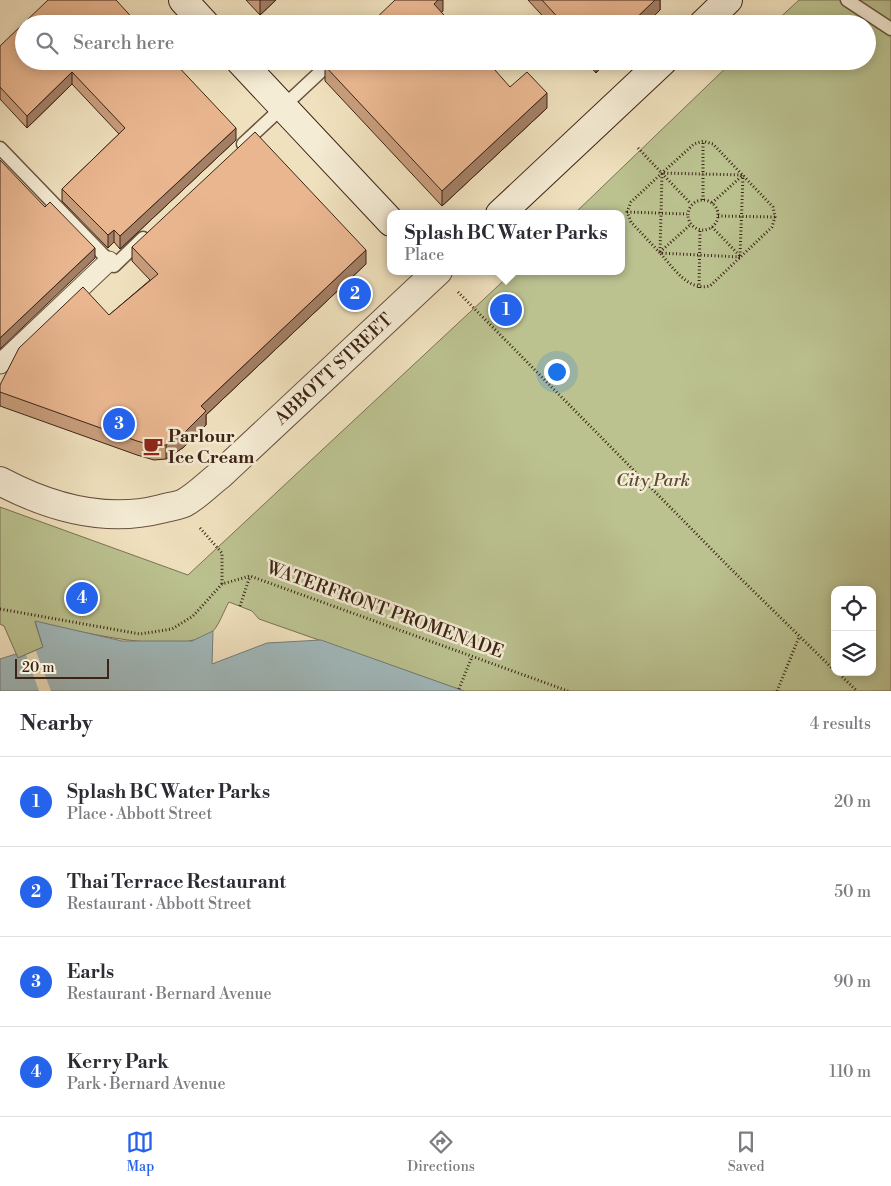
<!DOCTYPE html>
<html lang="en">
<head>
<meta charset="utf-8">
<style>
  :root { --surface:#fff; --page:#f7f7f7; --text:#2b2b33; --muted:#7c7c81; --line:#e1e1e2; --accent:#2563eb }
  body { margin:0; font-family:"Libre Bodoni",serif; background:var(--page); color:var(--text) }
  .controls { position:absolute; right:15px; bottom:15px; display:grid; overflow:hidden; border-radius:10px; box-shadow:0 2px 12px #0003 }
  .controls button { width:45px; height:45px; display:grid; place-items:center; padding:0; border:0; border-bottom:1px solid var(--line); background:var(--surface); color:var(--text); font:25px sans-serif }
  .scale { position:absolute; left:15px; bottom:12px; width:94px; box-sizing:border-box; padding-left:5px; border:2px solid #3c2316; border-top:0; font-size:14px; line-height:18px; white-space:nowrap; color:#3c2316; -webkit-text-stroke:4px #f5ecd5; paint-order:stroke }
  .you { position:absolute; left:556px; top:371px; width:18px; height:18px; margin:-12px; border:4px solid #fff; border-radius:50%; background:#1a73e8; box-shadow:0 0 0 8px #1a73e833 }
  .badge { display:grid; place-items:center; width:32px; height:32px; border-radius:50%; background:var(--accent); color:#fff; font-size:16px; font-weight:700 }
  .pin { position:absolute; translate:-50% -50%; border:2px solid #fff; box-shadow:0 1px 5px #0006 }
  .popup { position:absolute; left:387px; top:210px; width:238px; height:65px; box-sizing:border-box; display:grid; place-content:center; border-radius:10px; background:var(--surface); filter:drop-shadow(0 1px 4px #0005); font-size:16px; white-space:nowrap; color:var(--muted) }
  .popup b { font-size:19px; color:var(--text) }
  .popup::after { content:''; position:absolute; left:50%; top:100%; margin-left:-10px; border:10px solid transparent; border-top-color:var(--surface) }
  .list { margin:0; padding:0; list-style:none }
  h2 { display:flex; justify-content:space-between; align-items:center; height:65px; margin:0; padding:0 20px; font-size:21px }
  h2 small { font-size:16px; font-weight:400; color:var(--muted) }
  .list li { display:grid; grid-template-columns:32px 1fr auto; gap:15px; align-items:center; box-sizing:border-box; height:90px; padding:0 20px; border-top:1px solid var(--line) }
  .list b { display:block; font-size:19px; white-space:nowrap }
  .list p { margin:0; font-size:16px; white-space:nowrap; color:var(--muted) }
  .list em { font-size:16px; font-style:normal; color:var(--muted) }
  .icon { flex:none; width:28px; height:28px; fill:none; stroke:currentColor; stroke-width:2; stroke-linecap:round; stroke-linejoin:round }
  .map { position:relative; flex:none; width:891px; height:691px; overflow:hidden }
  .search { position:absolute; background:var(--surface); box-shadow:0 2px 12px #0003; left:15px; right:15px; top:15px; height:55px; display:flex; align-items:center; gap:12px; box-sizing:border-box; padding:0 18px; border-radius:28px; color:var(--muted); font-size:19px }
  .sheet { height:425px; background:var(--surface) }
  nav { display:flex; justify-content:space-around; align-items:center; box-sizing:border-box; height:70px; border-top:1px solid var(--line); background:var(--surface); font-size:14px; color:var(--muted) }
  nav a { display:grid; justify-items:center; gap:2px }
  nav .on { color:var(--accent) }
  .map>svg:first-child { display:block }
  .green { fill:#bbc290; stroke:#7c7253; fill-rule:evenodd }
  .water { fill:#a1babd; stroke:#797e7a }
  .pier { fill:#f0e1be }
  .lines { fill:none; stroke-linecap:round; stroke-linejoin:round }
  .service-casing { stroke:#695240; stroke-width:15 }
  .pedestrian-casing { stroke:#695240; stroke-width:21 }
  .tertiary-casing { stroke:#695240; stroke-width:30 }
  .secondary-casing { stroke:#3c2316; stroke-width:30 }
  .path { stroke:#3c2316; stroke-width:3; stroke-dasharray:1 2.5; stroke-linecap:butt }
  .service { stroke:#f5ecd5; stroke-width:12 }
  .pedestrian { stroke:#f5ecd5; stroke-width:19 }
  .tertiary { stroke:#f5ecd5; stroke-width:28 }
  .secondary { stroke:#f5ecd5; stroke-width:28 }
  .wall { fill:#c89d7c; stroke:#3c2316 }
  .shaded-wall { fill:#a37f65; stroke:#3c2316 }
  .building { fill:#e9b690; stroke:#3c2316 }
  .labels { text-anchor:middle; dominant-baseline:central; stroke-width:5; stroke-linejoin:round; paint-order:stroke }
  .street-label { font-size:18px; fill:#3c2316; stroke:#f5ecd5 }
  .poi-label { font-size:18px; font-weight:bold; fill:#3c2316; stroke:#f5ecd5; text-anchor:start }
  .park-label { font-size:18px; font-style:italic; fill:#5c4b34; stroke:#f5ecd5 }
</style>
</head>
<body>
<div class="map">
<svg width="891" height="691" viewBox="0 0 891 691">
  <rect width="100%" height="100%" fill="#f0e1be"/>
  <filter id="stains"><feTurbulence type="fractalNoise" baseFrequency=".004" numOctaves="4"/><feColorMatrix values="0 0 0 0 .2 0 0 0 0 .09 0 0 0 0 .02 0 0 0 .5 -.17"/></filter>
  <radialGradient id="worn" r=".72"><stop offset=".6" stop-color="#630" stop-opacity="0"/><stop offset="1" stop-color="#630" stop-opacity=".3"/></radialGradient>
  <path class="green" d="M799,0H891V691H464L259,619L252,611L229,602C224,610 219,626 212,632C180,658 74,630 35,622L43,647L18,658L4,626L0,624V507L188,575L514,271H621V214H574L733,61H867V24H773ZM835,590H872V672H835Z"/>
  <path class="water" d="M35,621L122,641H192L213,631L212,664L267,643L321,640L464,691H0V659L16,654L18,658L43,647Z"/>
  <path class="pier" d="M36,651L51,691H39L26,655Z"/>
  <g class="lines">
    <defs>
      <path id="service" d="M847,0L891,29
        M243,144L332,61
        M0,148L114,266L143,238"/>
      <path id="pedestrian" d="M0,364L109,261"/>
      <g id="tertiary">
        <path id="s1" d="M0,481C49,507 106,523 161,509C168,507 177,506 184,503C197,496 208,484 220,475L438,271"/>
      </g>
      <path id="secondary" d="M183,0L205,24
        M703,24L728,0
        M240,61L391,222
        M500,214L663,61"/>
    </defs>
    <use href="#service" class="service-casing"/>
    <use href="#pedestrian" class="pedestrian-casing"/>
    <use href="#tertiary" class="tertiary-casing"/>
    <use href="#secondary" class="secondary-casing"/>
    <path class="path" d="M638,148L691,204
      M688 215a15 15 0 1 1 30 0a15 15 0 1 1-30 0Z
      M703,200V141
      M712,203L743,175
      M627,212L687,214
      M718,216L775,217
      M712,227L740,256
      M660,252L690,225
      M740,256L743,175
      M740,257L660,253L631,222L627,212L631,202L662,173L694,144L703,141L713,144L773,207L775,217L772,227L710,286C687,291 674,268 660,253L662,173L743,175
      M699,288L700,230
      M458,292L733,571L835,671
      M200,528L222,553V584
      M240,606L250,576
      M0,609L140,634L172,629L193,616L222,584L250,576L568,691
      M837,672L857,691
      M459,689L472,657
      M777,691L799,637"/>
    <use href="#service" class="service"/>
    <use href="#pedestrian" class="pedestrian"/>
    <use href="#tertiary" class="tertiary"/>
    <use href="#secondary" class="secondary"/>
  </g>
  <path class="wall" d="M246,0H276L260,15Z
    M528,0H660V10L646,24H550Z
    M0,46L173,61L236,140L120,249L114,242L108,248L62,201V189L119,134L72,84L27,128L0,99Z
    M585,61H607L596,73Z
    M325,66L510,87L547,108L442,206L325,81Z
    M132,247L366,264L206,415V425L184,447L166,459L154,460L137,455L0,406V385L109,315L150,280L132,261Z"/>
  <path class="shaded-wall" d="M260,0H276L260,15Z
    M438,0H443V11L434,19V4Z
    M655,0H660V10L646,24H630Z
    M596,61H607L596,73Z
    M72,72V84L27,128V116Z
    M547,93V108L442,206V191Z
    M236,128V140L120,249V236Z
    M114,230V242L108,248V235Z
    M95,248V258L0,349V338Z
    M366,250V264L206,415V425L184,447L166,459V445L201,406Z"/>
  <path class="building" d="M48,0H116L138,24H24V61H173L236,128L120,236L114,230L108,235L62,189L125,128L72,72L27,116L0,87V46Z
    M395,0H438L434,4L452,24H370Z
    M542,0H655L630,24H564Z
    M330,61H487L510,87L527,72L547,93L442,191L325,66Z
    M255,132L366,250L201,406L206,411L184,433L166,445L154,446L137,441L0,392V385L19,348L83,287L109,315L158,274L132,247Z
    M0,160L45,207L50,202L95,248L0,338Z"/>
  <defs>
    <symbol id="cafe-bare" viewBox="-9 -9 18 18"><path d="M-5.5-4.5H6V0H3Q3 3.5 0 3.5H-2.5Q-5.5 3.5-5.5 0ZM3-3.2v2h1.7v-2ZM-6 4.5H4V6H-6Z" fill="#8f2418" stroke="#f5ecd5" stroke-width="2.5" paint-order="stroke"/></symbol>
  </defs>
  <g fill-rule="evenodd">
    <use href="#cafe-bare" x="139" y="432" width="28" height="28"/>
  </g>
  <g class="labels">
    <g class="street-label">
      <text stroke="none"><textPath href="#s1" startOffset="392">ABBOTT STREET</textPath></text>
      <text transform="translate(385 610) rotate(20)">WATERFRONT PROMENADE</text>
    </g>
    <g class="poi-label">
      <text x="168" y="436">Parlour<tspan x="168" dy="21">Ice Cream</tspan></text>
    </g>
    <g class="park-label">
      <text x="653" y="480">City Park</text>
    </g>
  </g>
  <rect width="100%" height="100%" filter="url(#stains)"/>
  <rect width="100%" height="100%" fill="url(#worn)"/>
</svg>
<div class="controls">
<button><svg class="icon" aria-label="locate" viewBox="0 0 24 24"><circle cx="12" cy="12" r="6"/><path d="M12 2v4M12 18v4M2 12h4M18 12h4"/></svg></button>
<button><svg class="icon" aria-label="layers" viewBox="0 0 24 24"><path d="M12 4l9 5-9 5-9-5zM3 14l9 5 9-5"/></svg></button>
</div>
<div class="scale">20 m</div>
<div class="you"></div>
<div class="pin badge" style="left:506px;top:310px">1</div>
<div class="popup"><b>Splash BC Water Parks</b>Place</div>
<div class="pin badge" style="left:355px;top:294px">2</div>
<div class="pin badge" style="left:119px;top:424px">3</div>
<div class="pin badge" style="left:82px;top:598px">4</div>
<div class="search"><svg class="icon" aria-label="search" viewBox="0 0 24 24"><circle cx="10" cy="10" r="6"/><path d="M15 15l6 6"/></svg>Search here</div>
</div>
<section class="sheet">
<h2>Nearby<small>4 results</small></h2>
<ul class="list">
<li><span class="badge">1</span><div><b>Splash BC Water Parks</b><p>Place · Abbott Street</p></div><em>20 m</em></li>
<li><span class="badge">2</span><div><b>Thai Terrace Restaurant</b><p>Restaurant · Abbott Street</p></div><em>50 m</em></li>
<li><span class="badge">3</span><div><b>Earls</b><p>Restaurant · Bernard Avenue</p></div><em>90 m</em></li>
<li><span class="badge">4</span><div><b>Kerry Park</b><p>Park · Bernard Avenue</p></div><em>110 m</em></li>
</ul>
</section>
<nav>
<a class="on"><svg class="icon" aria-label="map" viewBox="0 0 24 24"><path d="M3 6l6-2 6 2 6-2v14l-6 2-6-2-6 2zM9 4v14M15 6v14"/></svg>Map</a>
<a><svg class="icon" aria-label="directions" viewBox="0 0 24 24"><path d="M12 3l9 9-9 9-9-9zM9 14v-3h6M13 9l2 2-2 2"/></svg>Directions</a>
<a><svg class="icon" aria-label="saved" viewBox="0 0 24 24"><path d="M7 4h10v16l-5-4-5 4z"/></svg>Saved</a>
</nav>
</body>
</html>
